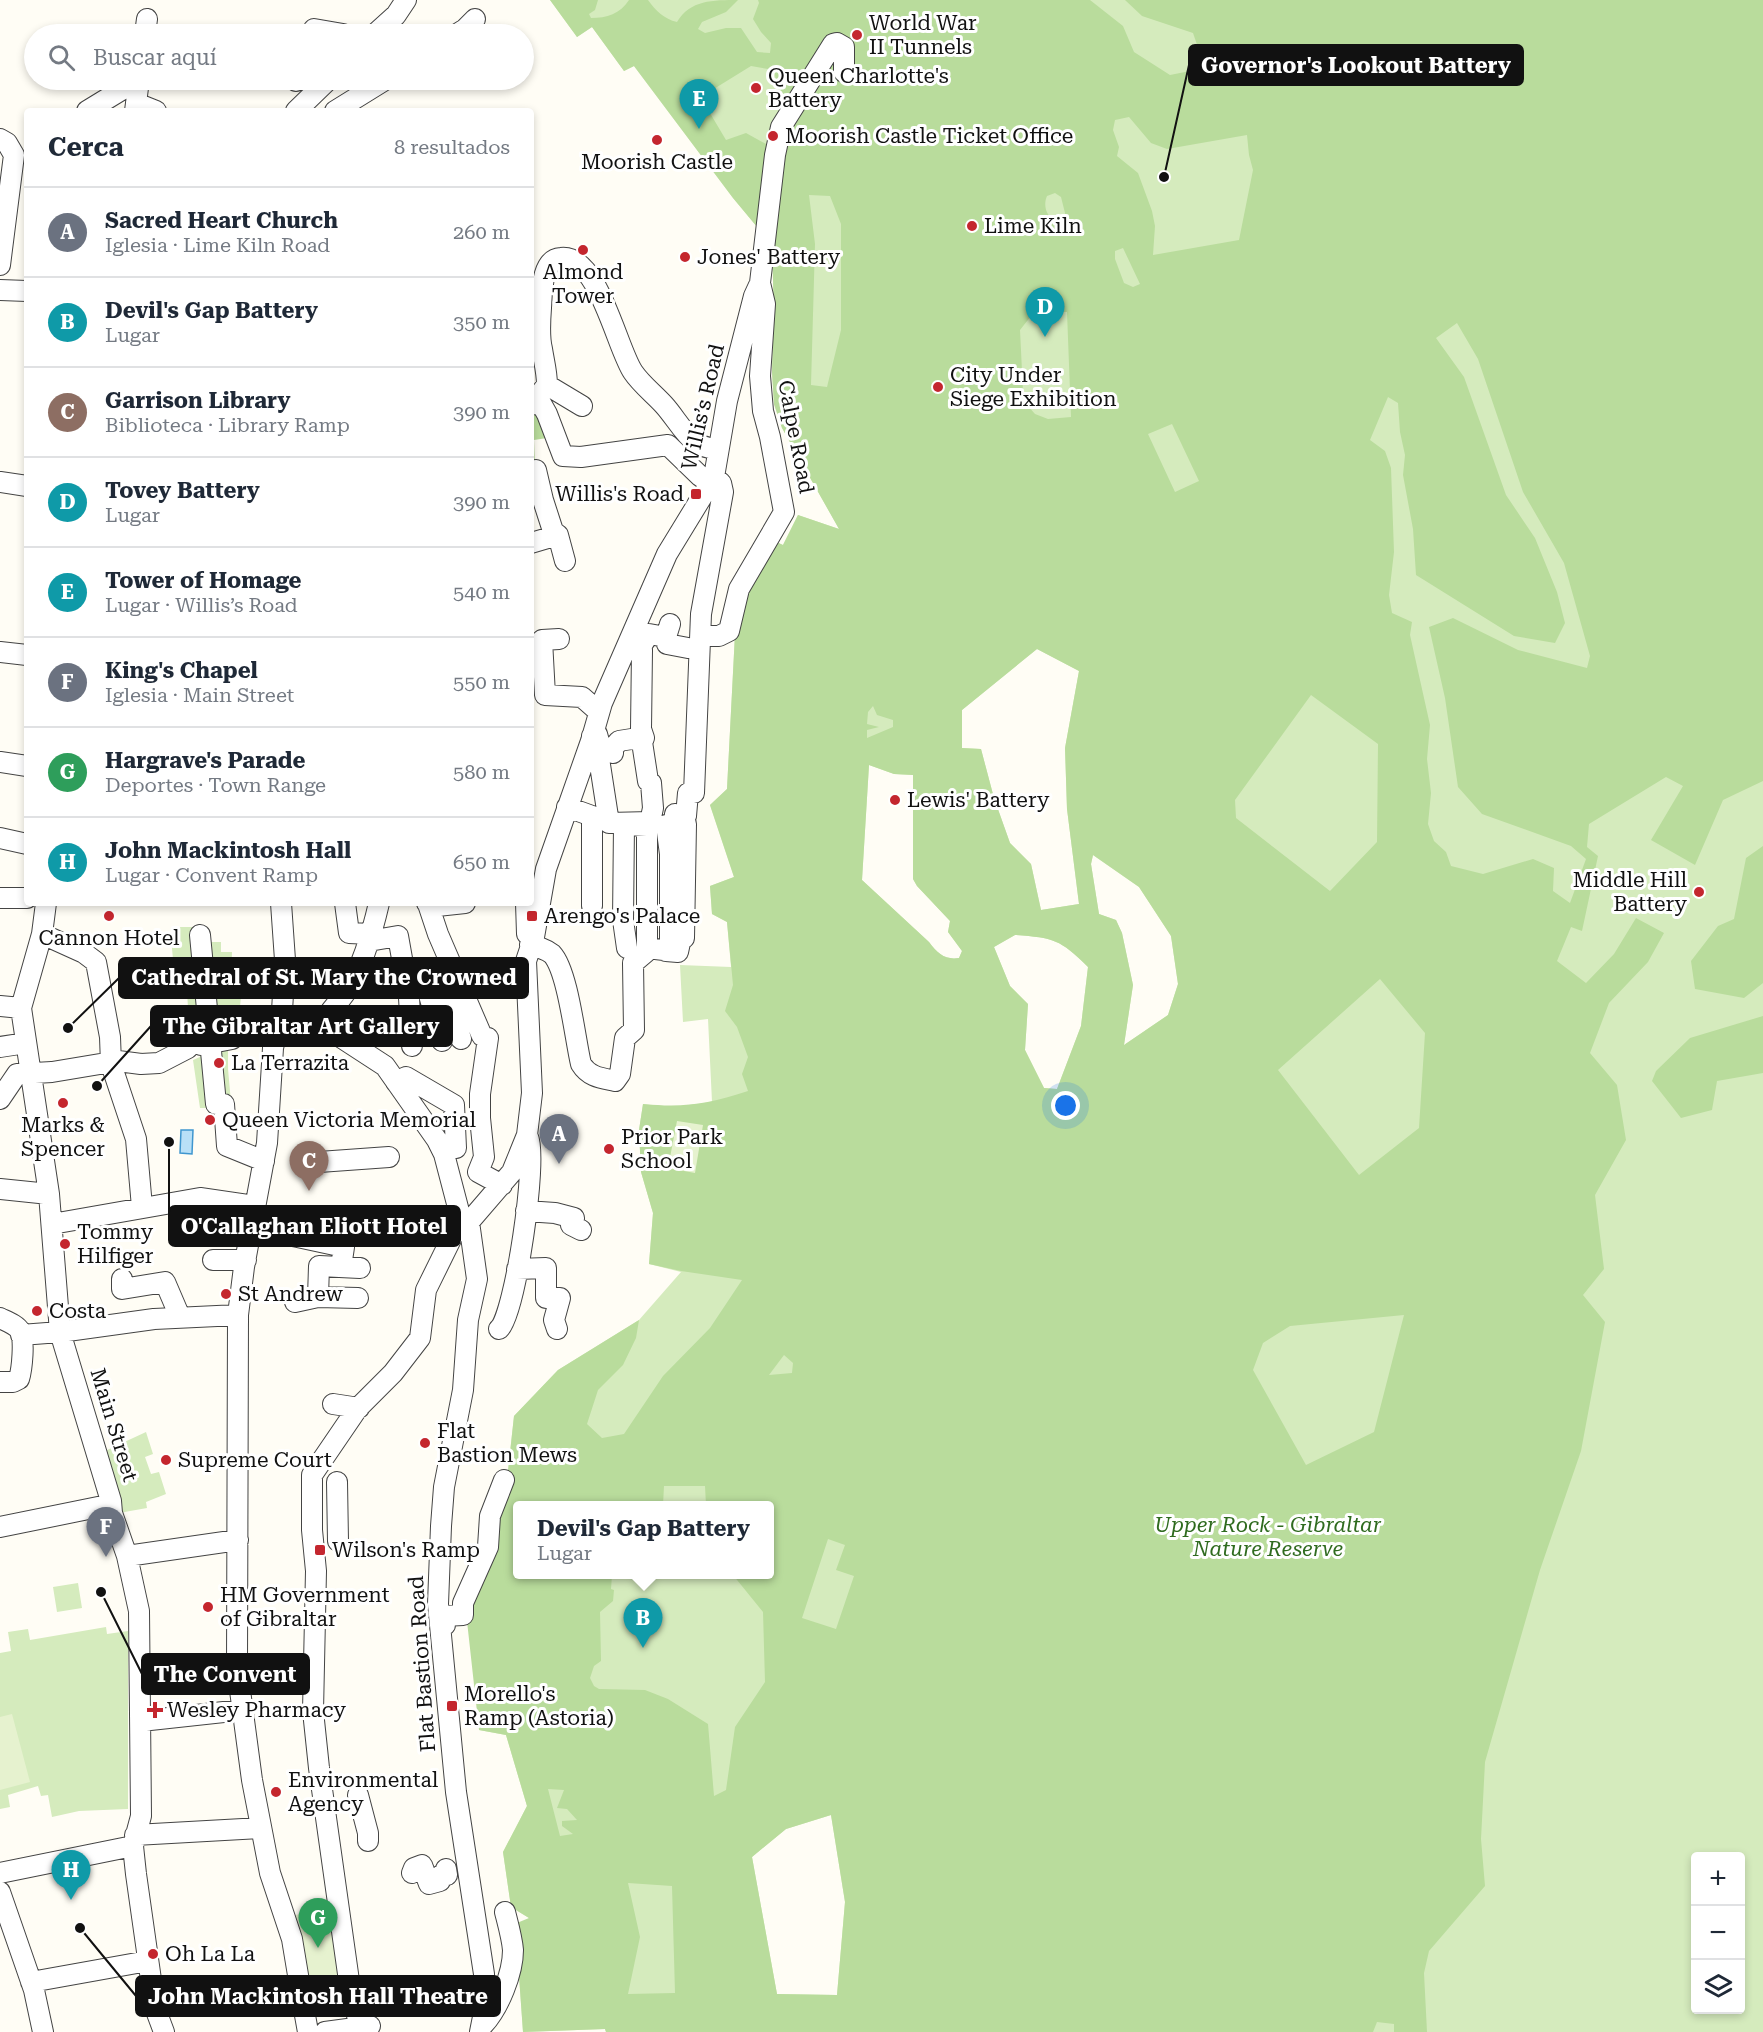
<!DOCTYPE html>
<html lang="es">
<head>
<meta charset="utf-8">
<style>
  :root { --surface:#fff; --page:#f6f6f7; --text:#1f2937; --muted:#747a83; --line:#e0e1e3; --accent:#d93025 }
  body { margin:0; font-family:"Roboto Serif",serif; background:var(--page); color:var(--text) }
  .controls { position:absolute; right:18px; bottom:18px; display:grid; overflow:hidden; border-radius:6px; box-shadow:0 3px 9px #0003 }
  .controls button { width:54px; height:54px; display:grid; place-items:center; padding:0; border:0; border-bottom:2px solid var(--line); background:var(--surface); color:var(--text); font:30px sans-serif }
  .you { position:absolute; left:1066px; top:1106px; width:21px; height:21px; margin:-15px; border:4px solid #fff; border-radius:50%; background:#1a73e8; box-shadow:0 0 0 9px #1a73e833 }
  .badge { display:grid; place-items:center; width:39px; height:39px; border-radius:50%; background:var(--accent); color:#fff; font-size:20px; font-weight:700 }
  .pin { position:absolute; translate:-50% -50px; filter:drop-shadow(0 2px 3px #0008) }
  .pin::after { content:''; position:absolute; top:32px; width:21px; height:18px; background:inherit; clip-path:polygon(0 0,100% 0,50% 100%) }
  .popup { position:absolute; left:513px; top:1501px; width:261px; height:78px; box-sizing:border-box; display:grid; place-content:center; border-radius:6px; background:var(--surface); filter:drop-shadow(0 2px 4px #0005); font-size:20px; white-space:nowrap; color:var(--muted) }
  .popup b { font-size:22px; color:var(--text) }
  .popup::after { content:''; position:absolute; left:50%; top:100%; margin-left:-12px; border:12px solid transparent; border-top-color:var(--surface) }
  .list { margin:0; padding:0; list-style:none }
  h2 { display:flex; justify-content:space-between; align-items:center; height:78px; margin:0; padding:0 24px; font-size:26px }
  h2 small { font-size:20px; font-weight:400; color:var(--muted) }
  .list li { display:grid; grid-template-columns:39px 1fr auto; gap:18px; align-items:center; box-sizing:border-box; height:90px; padding:0 24px; border-top:2px solid var(--line) }
  .list b { display:block; font-size:22px; white-space:nowrap }
  .list p { margin:0; font-size:20px; white-space:nowrap; color:var(--muted) }
  .list em { font-size:20px; font-style:normal; color:var(--muted) }
  .icon { flex:none; width:33px; height:33px; fill:none; stroke:currentColor; stroke-width:2; stroke-linecap:round; stroke-linejoin:round }
  .map { position:relative; flex:none; width:1763px; height:2032px; overflow:hidden }
  .search { position:absolute; background:var(--surface); box-shadow:0 3px 9px #0003; left:24px; top:24px; width:510px; height:66px; display:flex; align-items:center; gap:15px; box-sizing:border-box; padding:0 21px; border-radius:33px; color:var(--muted); font-size:22px }
  .panel { position:absolute; background:var(--surface); box-shadow:0 3px 9px #0003; left:24px; top:108px; width:510px; height:798px; border-radius:6px }
  .map>svg:first-child { display:block }
  .green { fill:#d5ebbd; fill-rule:evenodd }
  .forest { fill:#b9dc9c; fill-rule:evenodd }
  .pitch { fill:#e6f2cf }
  .water { fill:#b9e0f7; stroke:#3f96cf; stroke-width:1.5 }
  .lines { fill:none; stroke-linecap:round; stroke-linejoin:round }
  .minor-casing { stroke:#444; stroke-width:22 }
  .minor { stroke:#fff; stroke-width:20 }
  .poi-dot { fill:#c4262e; stroke:#fff; stroke-width:2 }
  .labels { text-anchor:middle; dominant-baseline:central; stroke-width:6; stroke-linejoin:round; paint-order:stroke }
  .poi-label { font-size:21px; fill:#111; stroke:#fff; text-anchor:start }
  .street-label { font-size:21px; fill:#111; stroke:#fff }
  .park-label { font-size:21px; font-style:italic; fill:#2f6b1f; stroke:#fff }
  .leader { fill:none; stroke:#111; stroke-width:2 }
  .callout-dot { fill:#111; stroke:#fff; stroke-width:2 }
  .callout { fill:#111; stroke:#111; stroke-width:2 }
  .callout-label { font-size:22px; text-anchor:middle; font-weight:bold; fill:#fff }
</style>
</head>
<body>
<div class="map">
<svg width="1763" height="2032" viewBox="0 0 1763 2032">
  <rect width="100%" height="100%" fill="#fffdf5"/>
  <path class="green" d="M550,0H1763V2032H606L605,2029L523,2032L517,1948L529,1918L511,1907L503,1852L527,1806L506,1735L479,1730L514,1416L558,1370L639,1320L681,1272L649,1264L653,1213L641,1172L639,1130L643,1104L673,1107L712,1102L708,1019L683,1022L680,965L731,967L727,922L712,914L710,886L734,877L710,805L727,789L735,634L772,540L783,545L798,515L839,529L782,428L774,404L772,372L774,314L772,245L733,198L634,66L624,71L592,27L577,37ZM1037,649L1079,671L1065,748L1067,809L1079,904L1041,910L1031,864L1010,843L994,798L981,749L962,748V710ZM869,765L894,774L913,775V879L917,886L950,921L948,932L962,951L959,958C945,960 938,954 929,942L862,880ZM1093,855L1139,887L1171,936L1178,984L1168,1015L1124,1045L1133,985L1122,933L1116,920L1099,914L1091,864ZM1015,935C1053,938 1060,939 1088,967L1081,1026L1057,1089L1044,1088L1025,1050L1028,1004L1010,986L994,947ZM517,1506H769V1574H517ZM831,1815L845,1902L837,1995L777,1994L752,1857L786,1829ZM1696,1856H1740V2010H1696Z
    M178,927H203V942H221V952H232L231,985H242L240,1007L243,1008L236,1035L228,1036V1069L234,1135L220,1108H200L193,1060L200,1057L197,1042H190L187,991H176L171,938Z
    M146,1432L153,1454L145,1457L151,1474L159,1472L166,1494L146,1502L147,1508L119,1513L105,1451Z
    M78,1583L82,1608L57,1612L53,1587Z
    M106,1627L107,1634L128,1631V1809L79,1811L52,1817L48,1795L41,1796L38,1786L8,1795L10,1807L0,1809V1653L11,1651L8,1632L28,1629L30,1640Z"/>
  <path class="forest" d="M550,0H598L595,10L589,14L591,18C607,18 620,14 629,0H648C656,11 664,19 677,22C690,0 713,0 738,0L726,12L702,22L698,29L705,33L726,28H741L757,52L770,53L771,43L761,32L753,19L759,3L758,0H1090L1123,26L1134,52L1170,75L1205,68L1193,33L1142,16L1125,0H1763V781L1723,800L1695,865L1651,840L1683,786L1666,777L1589,824L1587,847L1598,856L1582,931L1571,927L1557,961L1586,983L1614,954L1636,918L1664,933L1648,962L1609,1003L1590,1053L1617,1085L1626,1140L1595,1195L1604,1269L1583,1295L1605,1322L1581,1451L1540,1570L1485,1762L1481,1839L1485,1886L1429,1951L1424,1973L1427,2032H1394V2024L1377,2022L1373,2032H606L605,2029L523,2032L517,1948L512,1925L529,1918L511,1907L503,1852L527,1806L506,1735L479,1730L465,1603L507,1481L514,1416L558,1370L639,1320L636,1338L623,1365L598,1390L587,1424L602,1438L624,1434L663,1376L710,1328L742,1280L681,1271L649,1264L653,1213L641,1172L639,1130L643,1104C685,1108 707,1104 748,1091L742,1074L748,1057L737,1027L725,1011L733,985L727,922L712,914L710,886L734,877L710,805L727,789L735,634L744,590L772,540L783,545L798,515L839,529L782,428L774,404L772,372L774,314L772,245L733,198L634,66L624,71L592,27L577,37ZM751,66L774,70L784,120L775,149L746,133L726,140L704,103L683,108ZM1129,117L1151,143L1167,149L1247,135L1249,155L1253,170L1239,240L1153,255L1155,226L1152,211L1138,173L1117,156L1119,147L1113,130L1115,120ZM1055,193L1061,197L1065,213L1064,219L1055,221C1046,216 1043,205 1047,196ZM809,195L830,196L841,224V330L827,387L811,385L815,244ZM1123,248L1140,284L1133,287L1124,283L1115,259V251ZM1043,312H1067L1071,417L1048,419L1035,414L1028,406L1023,392L1020,330L1031,316ZM1457,323L1478,359L1523,492L1564,563L1590,656L1587,668L1518,650L1453,618L1429,627L1445,698L1458,787L1482,814L1571,846L1586,859L1570,903L1553,891L1554,868L1533,859L1483,874L1451,866L1446,852L1434,841L1428,824L1431,793L1427,759L1430,725L1410,635L1412,622L1392,613L1389,595L1394,552L1391,468L1385,451L1370,440L1388,397L1398,403L1400,432L1405,455L1403,475L1413,529L1416,575L1514,636L1555,643L1565,623L1557,592L1535,538L1506,495L1464,377L1436,338ZM1172,424L1199,481L1175,492L1148,434ZM1037,649L1079,671L1065,748L1067,809L1079,904L1041,910L1031,864L1010,843L994,798L981,749L962,748V710ZM1311,695L1378,744L1377,842L1330,891L1236,818L1235,800ZM873,706L877,715L893,720V727L867,738V730L879,727L867,724L868,712ZM869,765L894,774L913,775V879L917,886L950,921L948,932L962,951L959,958C945,960 938,954 929,942L862,880ZM1093,855L1139,887L1171,936L1178,984L1168,1015L1124,1045L1133,985L1122,933L1116,920L1099,914L1091,864ZM1015,935C1053,938 1060,939 1088,967L1081,1026L1057,1089L1044,1088L1025,1050L1028,1004L1010,986L994,947ZM1380,979L1425,1033L1419,1128L1359,1175L1278,1070ZM1404,1315L1374,1432L1306,1465L1253,1370L1263,1343L1290,1326ZM784,1355L793,1363L792,1373L769,1375ZM664,1486H705L706,1505L769,1506V1574L733,1575L763,1612L765,1682L735,1727L726,1790L714,1796L708,1724L668,1699L645,1690L599,1689L594,1686L590,1678L594,1666L601,1661L600,1612L613,1601L614,1590L611,1589L612,1575L517,1574V1506L663,1505ZM828,1539L845,1545L836,1570L854,1576L836,1629L802,1618ZM548,1789L564,1790L557,1808L567,1809L577,1820L562,1821V1826L573,1834L560,1836ZM831,1815L845,1902L837,1995L777,1994L752,1857L786,1829ZM628,1883L672,1886L675,1993L628,1994L640,1937Z
    M531,415H541L547,438L534,440L535,464H531Z
    M1763,846V983L1744,998L1695,989L1691,961L1718,926L1734,919L1746,858Z
    M1763,1016V1073L1717,1081L1712,1110L1681,1118L1652,1081L1656,1071L1690,1038Z"/>
  <path class="pitch" d="M677,1121L703,1125L695,1173L668,1168Z
    M12,1714L30,1782L0,1790V1717Z
    M330,1910L340,1982L306,1986L295,1915Z"/>
  <path class="water" d="M181,1130H193L192,1154L180,1153Z"/>
  <g class="lines">
    <defs>
      <path id="minor" d="M314,29L343,34
        M145,34L147,19
        M375,34L396,15L406,0
        M457,34L465,29L475,19
        M296,81L297,80
        M136,103L156,111
        M87,111L123,89L138,86
        M135,111L139,80
        M296,111L328,80
        M335,111L385,80
        M0,139L7,143L14,155
        M0,265L14,155
        M0,290L27,291
        M547,385L582,406
        M538,398L547,414L563,456L581,457L668,445L700,476L711,484
        M531,405L547,385C547,372 544,362 542,349C539,337 540,321 541,308C542,293 541,259 561,258C598,254 617,349 633,372C641,384 654,394 664,405C675,417 683,433 696,443C702,447 711,448 718,450
        M536,470L543,500L553,531L558,535L565,561
        M0,482L27,486
        M531,543L558,535
        M701,636H719L729,631L739,589L784,512L770,437L763,411L760,376L765,304L760,283
        M559,639L542,640L545,695L582,697L599,712
        M667,644L688,648
        M642,645L649,634L666,637L670,624
        M0,652L27,655
        M597,734C599,744 603,751 613,753V748L619,741L638,738L642,742
        M592,736L598,752L609,823
        M0,762L27,766
        M567,807L592,816V906
        M609,823L650,822L653,808L651,783L648,781L642,742L644,738L641,729L642,650L637,623
        M674,824L675,814L686,816L688,793H694L701,614L723,492L721,483L714,477
        M0,838L27,844
        M0,898H27
        M46,903L42,934L21,1008L49,1194L60,1332L111,1501L112,1513L127,1556L139,1611L141,1816L133,1846L136,1874L155,2008L164,2032
        M281,903L285,960L282,1011L273,1048L267,1143L244,1267L238,1315L237,1668L252,1780L270,1873L292,1939L301,1993L303,1997L312,2001L351,1995
        M345,903L349,933L371,934
        M427,903L437,906L465,903
        M526,903L527,934
        M428,904L438,934L482,1036
        M42,934L84,953L96,962L110,1037L111,1064L136,1139L142,1207
        M200,935L216,1104H224L227,1146L264,1161
        M369,941L398,936L409,998L412,1046
        M530,945C538,947 546,949 552,954C568,971 575,1039 581,1064C589,1077 601,1078 615,1081L620,1074L625,1038L634,1030L633,963L646,952L647,948V826L624,825L623,920L627,948
        M647,948L664,950L666,951L678,952L681,938H684L686,824L666,825L670,854V947L666,951
        M445,987L461,1039
        M429,995L442,1041
        M0,1006L21,1008
        M322,1025C329,1010 341,1001 349,987C363,964 373,929 379,903
        M279,1030L284,1026L322,1025L385,1066L437,1140L444,1154L461,1219L426,1290L420,1338L393,1373L357,1409L312,1475V1530L316,1571L313,1711L319,1768L351,1995L355,2004L360,2032
        M488,1038L480,1094V1118L484,1157L478,1172L502,1185
        M201,1045L232,1039
        M0,1047L26,1043
        M396,1082L406,1077L454,1105L456,1148
        M0,1099L17,1074L52,1072L118,1061L141,1064L159,1063L188,1048
        M305,1163L389,1157
        M0,1189L49,1194
        M526,1211L555,1213L574,1218L571,1225L581,1230
        M469,1222L512,1172L527,1135L532,1093L526,961L534,937L546,869L591,741L602,703L667,554L714,477L727,401L754,296L760,283L775,155L781,127L833,44L837,43L844,47V72
        M469,1222L477,1279L468,1320L463,1390L444,1487L441,1526L438,1604L456,1792L484,1974V2012L480,2032
        M52,1224L200,1198L255,1206
        M293,1236L344,1247L341,1267
        M213,1260H246
        M517,1269L546,1268V1298H560L554,1320L557,1329
        M122,1279V1289L165,1282L180,1317
        M318,1297L319,1266L360,1268
        M295,1302L318,1297L358,1298
        M0,1318C6,1321 17,1325 20,1331C25,1340 22,1369 19,1379L13,1382H0
        M499,1329C515,1315 538,1159 528,1137
        M21,1335L60,1332L154,1319L238,1315
        M333,1404L359,1408
        M337,1482L338,1541
        M0,1527L103,1506L112,1513
        M127,1556L238,1540
        M440,1625H445L444,1616L463,1615V1603L488,1547L490,1516L504,1480
        M141,1721L242,1710
        M358,1795L368,1833V1841
        M135,1835L261,1828
        M0,1873L133,1846
        M412,1873L414,1868L422,1865L429,1884L440,1881V1876L447,1875L446,1869
        M0,1892L34,1990L43,2032
        M31,1982L148,1961
        M301,1993L308,2032
        M483,2025C499,2008 513,1973 513,1950C512,1938 508,1924 505,1912
        M325,2032L370,2026"/>
    </defs>
    <use href="#minor" class="minor-casing"/>
    <use href="#minor" class="minor"/>
  </g>
  <g class="poi-dot">
    <circle cx="857" cy="35" r="6"/>
    <circle cx="756" cy="88" r="6"/>
    <circle cx="773" cy="136" r="6"/>
    <circle cx="657" cy="140" r="6"/>
    <circle cx="972" cy="226" r="6"/>
    <circle cx="583" cy="250" r="6"/>
    <circle cx="685" cy="257" r="6"/>
    <circle cx="938" cy="387" r="6"/>
    <rect x="690" y="488" width="12" height="12" rx="3"/>
    <circle cx="895" cy="800" r="6"/>
    <circle cx="1699" cy="892" r="6"/>
    <circle cx="109" cy="916" r="6"/>
    <rect x="526" y="910" width="12" height="12" rx="3"/>
    <circle cx="219" cy="1063" r="6"/>
    <circle cx="63" cy="1103" r="6"/>
    <circle cx="210" cy="1120" r="6"/>
    <circle cx="609" cy="1149" r="6"/>
    <circle cx="65" cy="1244" r="6"/>
    <circle cx="226" cy="1294" r="6"/>
    <circle cx="37" cy="1311" r="6"/>
    <circle cx="425" cy="1443" r="6"/>
    <circle cx="166" cy="1460" r="6"/>
    <rect x="314" y="1544" width="12" height="12" rx="3"/>
    <circle cx="208" cy="1607" r="6"/>
    <rect x="446" y="1700" width="12" height="12" rx="3"/>
    <path d="M152 1701h6v6h6v6h-6v6h-6v-6h-6v-6h6z"/>
    <circle cx="276" cy="1792" r="6"/>
    <circle cx="153" cy="1954" r="6"/>
  </g>
  <g class="labels">
    <g class="poi-label">
      <text x="869" y="23">World War<tspan x="869" dy="24">II Tunnels</tspan></text>
      <text x="768" y="76">Queen Charlotte's<tspan x="768" dy="24">Battery</tspan></text>
      <text x="785" y="136">Moorish Castle Ticket Office</text>
      <text x="657" y="162" text-anchor="middle">Moorish Castle</text>
      <text x="984" y="226">Lime Kiln</text>
      <text x="697" y="257">Jones' Battery</text>
      <text x="583" y="272" text-anchor="middle">Almond<tspan x="583" dy="24">Tower</tspan></text>
      <text x="950" y="375">City Under<tspan x="950" dy="24">Siege Exhibition</tspan></text>
      <text x="684" y="494" text-anchor="end">Willis's Road</text>
      <text x="907" y="800">Lewis' Battery</text>
      <text x="1687" y="880" text-anchor="end">Middle Hill<tspan x="1687" dy="24">Battery</tspan></text>
      <text x="544" y="916">Arengo's Palace</text>
      <text x="109" y="938" text-anchor="middle">Cannon Hotel</text>
      <text x="231" y="1063">La Terrazita</text>
      <text x="222" y="1120">Queen Victoria Memorial</text>
      <text x="63" y="1125" text-anchor="middle">Marks &amp;<tspan x="63" dy="24">Spencer</tspan></text>
      <text x="621" y="1137">Prior Park<tspan x="621" dy="24">School</tspan></text>
      <text x="77" y="1232">Tommy<tspan x="77" dy="24">Hilfiger</tspan></text>
      <text x="238" y="1294">St Andrew</text>
      <text x="49" y="1311">Costa</text>
      <text x="437" y="1431">Flat<tspan x="437" dy="24">Bastion Mews</tspan></text>
      <text x="178" y="1460">Supreme Court</text>
      <text x="332" y="1550">Wilson's Ramp</text>
      <text x="220" y="1595">HM Government<tspan x="220" dy="24">of Gibraltar</tspan></text>
      <text x="464" y="1694">Morello's<tspan x="464" dy="24">Ramp (Astoria)</tspan></text>
      <text x="167" y="1710">Wesley Pharmacy</text>
      <text x="288" y="1780">Environmental<tspan x="288" dy="24">Agency</tspan></text>
      <text x="165" y="1954">Oh La La</text>
    </g>
    <g class="street-label">
      <text transform="translate(703 407) rotate(-77)">Willis’s Road</text>
      <text transform="translate(796 437) rotate(79)">Calpe Road</text>
      <text transform="translate(114 1425) rotate(73)">Main Street</text>
      <text transform="translate(422 1664) rotate(-94)">Flat Bastion Road</text>
    </g>
    <g class="park-label">
      <text x="1268" y="1525">Upper Rock - Gibraltar<tspan x="1268" dy="24">Nature Reserve</tspan></text>
    </g>
  </g>
  <path class="leader" d="M1164 177L1189 65M68 1028L119 978M97 1086L151 1026M169 1142L169 1226M101 1592L142 1674M80 1928L136 1996"/>
  <g class="callout-dot">
    <circle cx="1164" cy="177" r="6"/>
    <circle cx="68" cy="1028" r="6"/>
    <circle cx="97" cy="1086" r="6"/>
    <circle cx="169" cy="1142" r="6"/>
    <circle cx="101" cy="1592" r="6"/>
    <circle cx="80" cy="1928" r="6"/>
  </g>
  <g class="callout">
    <rect x="1189" y="45" width="334" height="40" rx="6"/>
    <rect x="119" y="958" width="409" height="40" rx="6"/>
    <rect x="151" y="1006" width="301" height="40" rx="6"/>
    <rect x="169" y="1206" width="291" height="40" rx="6"/>
    <rect x="142" y="1654" width="167" height="40" rx="6"/>
    <rect x="136" y="1976" width="364" height="40" rx="6"/>
  </g>
  <g class="callout-label">
    <text x="1356" y="73">Governor's Lookout Battery</text>
    <text x="324" y="985">Cathedral of St. Mary the Crowned</text>
    <text x="301" y="1034">The Gibraltar Art Gallery</text>
    <text x="314" y="1234">O'Callaghan Eliott Hotel</text>
    <text x="225" y="1682">The Convent</text>
    <text x="318" y="2004">John Mackintosh Hall Theatre</text>
  </g>
</svg>
<div class="controls">
<button>+</button>
<button>−</button>
<button><svg class="icon" aria-label="layers" viewBox="0 0 24 24"><path d="M12 4l9 5-9 5-9-5zM3 14l9 5 9-5"/></svg></button>
</div>
<div class="you"></div>
<div class="pin badge" style="left:559px;top:1164px;background:#6b7280">A</div>
<div class="pin badge" style="left:643px;top:1648px;background:#0f9aa8">B</div>
<div class="popup"><b>Devil's Gap Battery</b>Lugar</div>
<div class="pin badge" style="left:309px;top:1191px;background:#8d6e63">C</div>
<div class="pin badge" style="left:1045px;top:337px;background:#0f9aa8">D</div>
<div class="pin badge" style="left:699px;top:129px;background:#0f9aa8">E</div>
<div class="pin badge" style="left:106px;top:1557px;background:#6b7280">F</div>
<div class="pin badge" style="left:318px;top:1948px;background:#2e9e5b">G</div>
<div class="pin badge" style="left:71px;top:1900px;background:#0f9aa8">H</div>
<div class="search"><svg class="icon" aria-label="search" viewBox="0 0 24 24"><circle cx="10" cy="10" r="6"/><path d="M15 15l6 6"/></svg>Buscar aquí</div>
<section class="panel">
<h2>Cerca<small>8 resultados</small></h2>
<ul class="list">
<li><span class="badge" style="background:#6b7280">A</span><div><b>Sacred Heart Church</b><p>Iglesia · Lime Kiln Road</p></div><em>260 m</em></li>
<li><span class="badge" style="background:#0f9aa8">B</span><div><b>Devil's Gap Battery</b><p>Lugar</p></div><em>350 m</em></li>
<li><span class="badge" style="background:#8d6e63">C</span><div><b>Garrison Library</b><p>Biblioteca · Library Ramp</p></div><em>390 m</em></li>
<li><span class="badge" style="background:#0f9aa8">D</span><div><b>Tovey Battery</b><p>Lugar</p></div><em>390 m</em></li>
<li><span class="badge" style="background:#0f9aa8">E</span><div><b>Tower of Homage</b><p>Lugar · Willis’s Road</p></div><em>540 m</em></li>
<li><span class="badge" style="background:#6b7280">F</span><div><b>King's Chapel</b><p>Iglesia · Main Street</p></div><em>550 m</em></li>
<li><span class="badge" style="background:#2e9e5b">G</span><div><b>Hargrave's Parade</b><p>Deportes · Town Range</p></div><em>580 m</em></li>
<li><span class="badge" style="background:#0f9aa8">H</span><div><b>John Mackintosh Hall</b><p>Lugar · Convent Ramp</p></div><em>650 m</em></li>
</ul>
</section>
</div>
</body>
</html>
